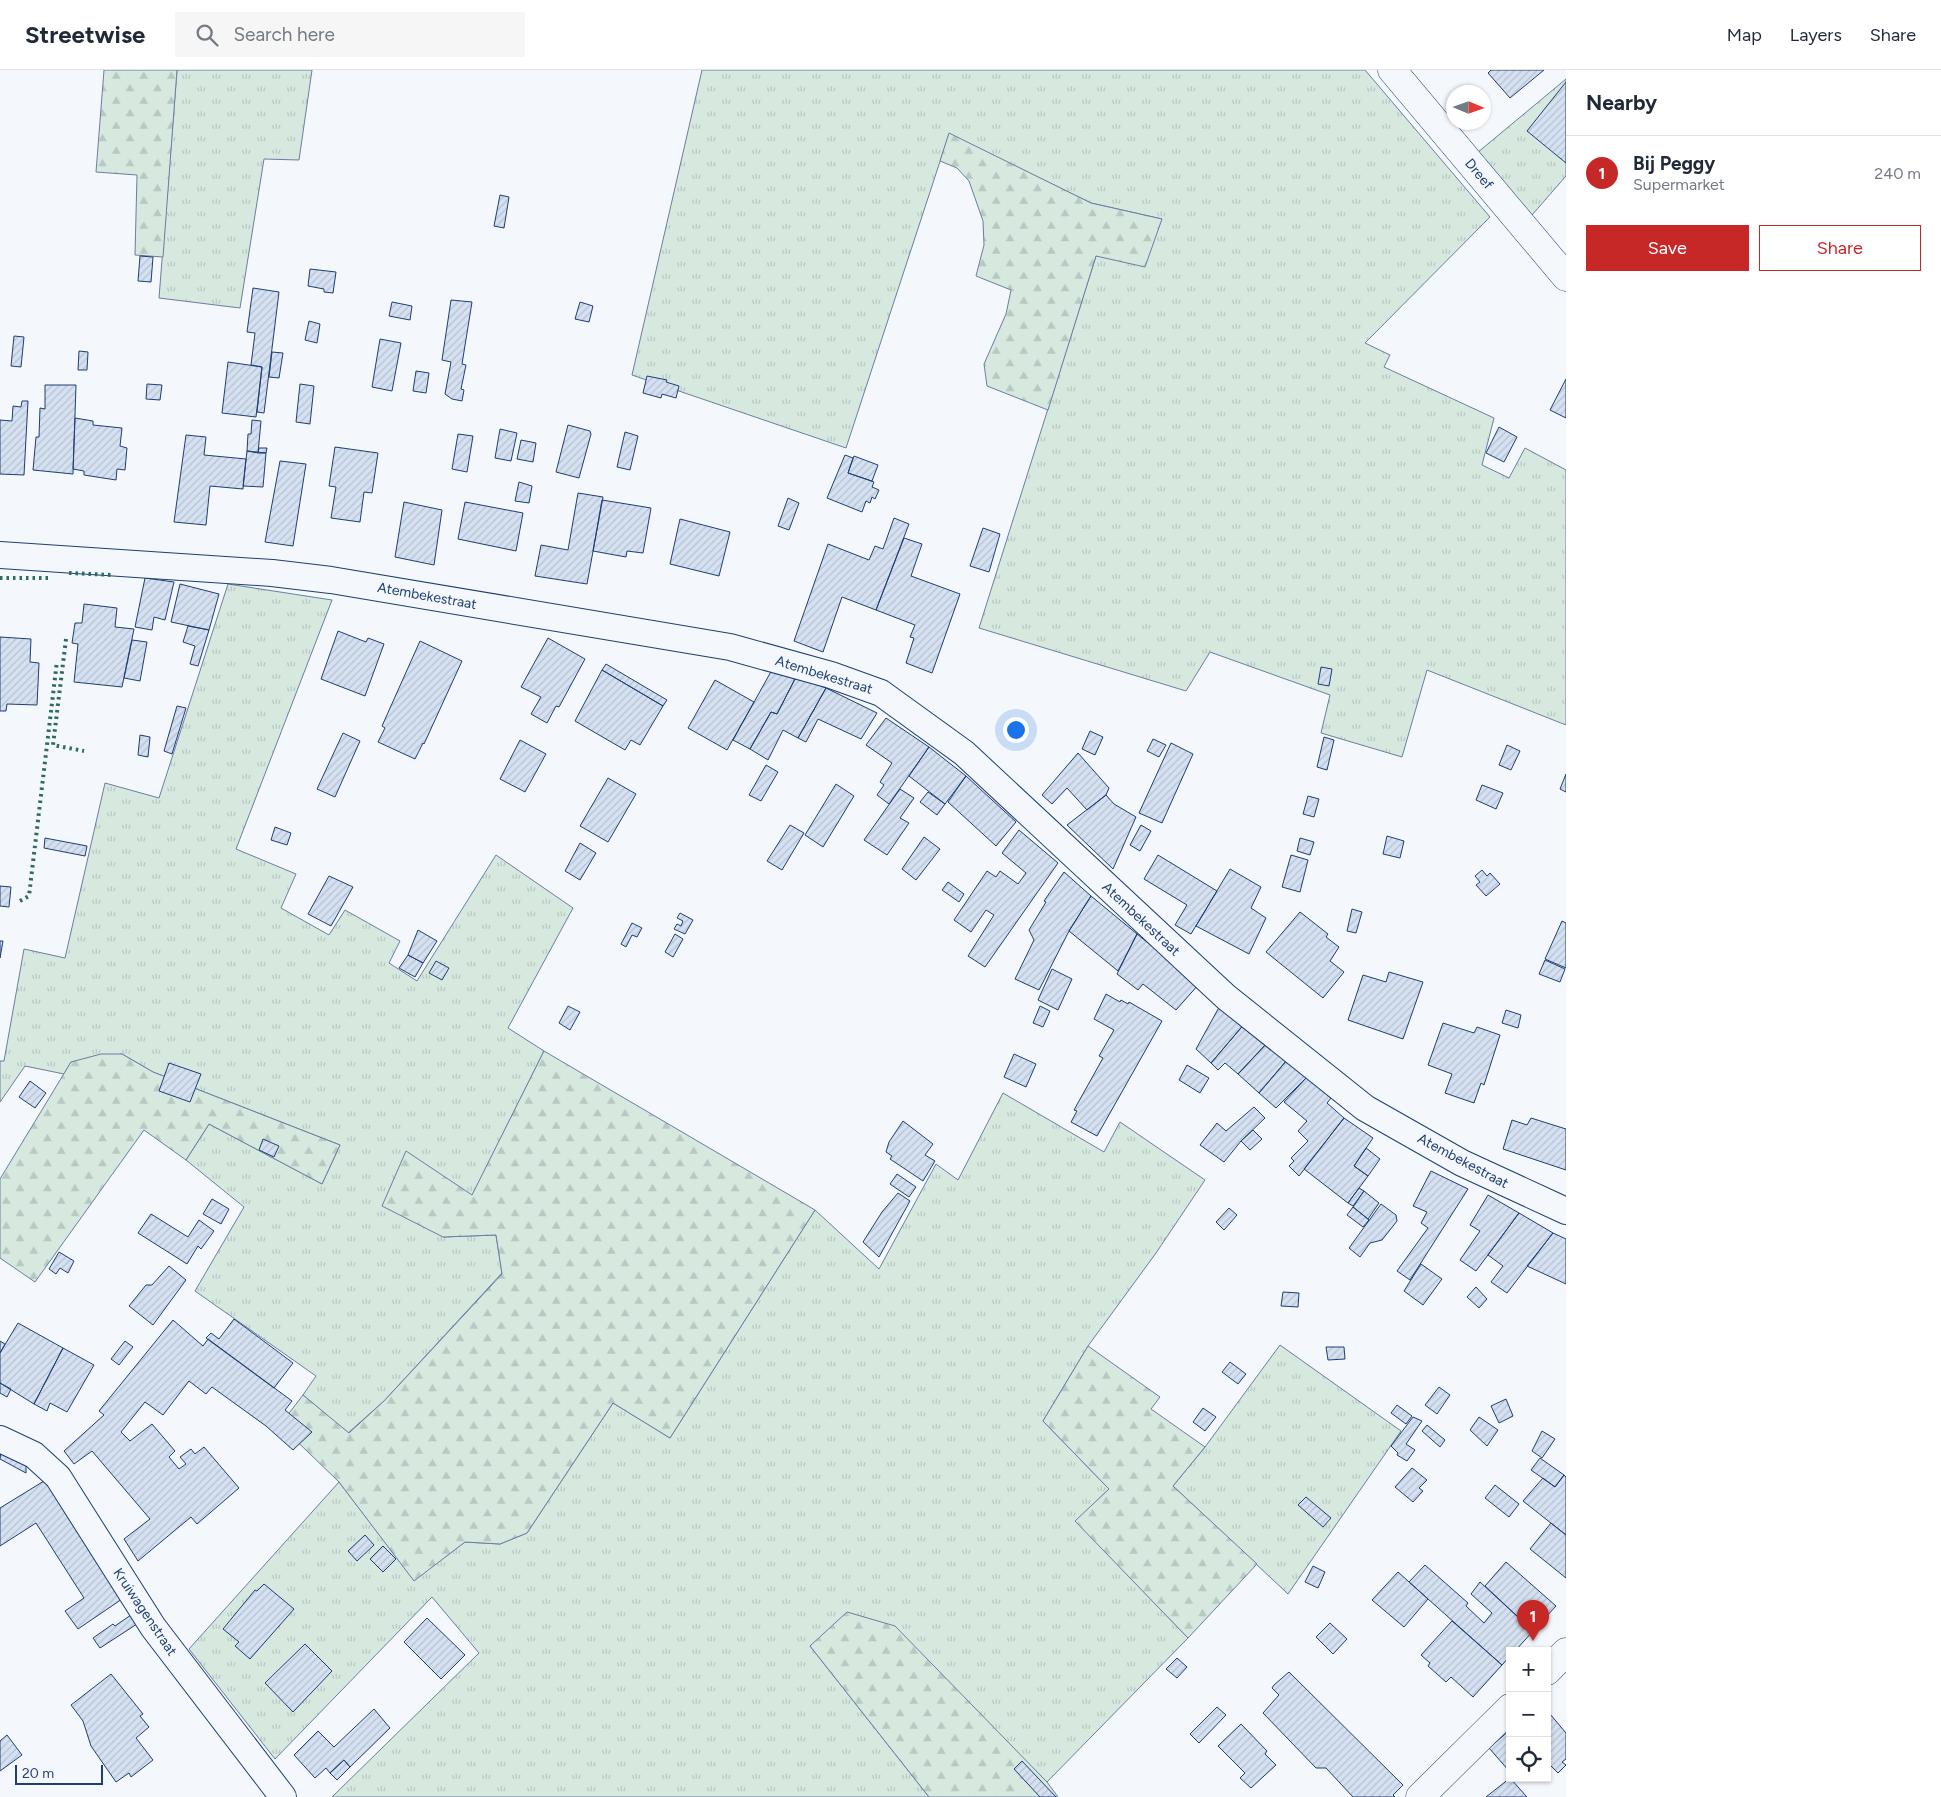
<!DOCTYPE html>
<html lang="en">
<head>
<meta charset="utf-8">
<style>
  :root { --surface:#fff; --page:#f6f6f7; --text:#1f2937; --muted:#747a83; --line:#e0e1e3; --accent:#c62828 }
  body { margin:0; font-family:Figtree,sans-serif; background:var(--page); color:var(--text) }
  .controls { position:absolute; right:15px; bottom:15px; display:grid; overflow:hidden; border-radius:0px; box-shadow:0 1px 4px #0004 }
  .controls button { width:45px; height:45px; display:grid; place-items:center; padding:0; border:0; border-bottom:1px solid var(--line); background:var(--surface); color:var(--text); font:25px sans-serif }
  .compass { position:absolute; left:1446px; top:15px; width:45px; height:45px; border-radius:50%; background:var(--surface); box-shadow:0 1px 4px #0004; rotate:92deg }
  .scale { position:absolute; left:15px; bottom:12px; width:88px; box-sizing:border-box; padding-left:5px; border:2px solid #1d3f73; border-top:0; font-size:14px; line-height:18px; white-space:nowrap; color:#1d3f73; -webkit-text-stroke:4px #f4f7fb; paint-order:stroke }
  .you { position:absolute; left:1015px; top:659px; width:18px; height:18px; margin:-12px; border:4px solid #fff; border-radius:50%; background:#1a73e8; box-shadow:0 0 0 8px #1a73e833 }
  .badge { display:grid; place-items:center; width:32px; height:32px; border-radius:50%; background:var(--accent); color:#fff; font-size:16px; font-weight:700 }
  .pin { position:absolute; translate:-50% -41px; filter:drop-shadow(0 1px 2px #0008) }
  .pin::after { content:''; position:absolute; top:26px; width:18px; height:15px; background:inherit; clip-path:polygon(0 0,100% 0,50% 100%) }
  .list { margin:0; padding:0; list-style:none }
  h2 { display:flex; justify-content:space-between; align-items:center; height:65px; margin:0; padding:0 20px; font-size:21px }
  h2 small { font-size:16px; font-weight:400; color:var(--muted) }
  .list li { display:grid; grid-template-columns:32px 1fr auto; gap:15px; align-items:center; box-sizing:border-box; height:75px; padding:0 20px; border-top:1px solid var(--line) }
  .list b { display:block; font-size:19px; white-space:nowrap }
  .list p { margin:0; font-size:16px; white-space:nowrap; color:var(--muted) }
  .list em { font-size:16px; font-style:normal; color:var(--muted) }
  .actions { display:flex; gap:10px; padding:15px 20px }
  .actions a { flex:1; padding:11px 0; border:1px solid var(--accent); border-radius:0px; text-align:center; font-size:18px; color:var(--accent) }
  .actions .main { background:var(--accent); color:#fff }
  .icon { flex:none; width:28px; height:28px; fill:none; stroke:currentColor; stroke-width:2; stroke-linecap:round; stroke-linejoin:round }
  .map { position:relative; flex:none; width:1566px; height:1727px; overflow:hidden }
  header { display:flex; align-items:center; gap:30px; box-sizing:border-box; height:70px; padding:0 25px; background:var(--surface); border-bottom:1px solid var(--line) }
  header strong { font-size:24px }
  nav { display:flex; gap:28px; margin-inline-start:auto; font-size:18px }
  .search { width:350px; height:45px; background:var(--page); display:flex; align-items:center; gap:12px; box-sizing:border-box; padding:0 18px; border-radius:0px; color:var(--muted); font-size:19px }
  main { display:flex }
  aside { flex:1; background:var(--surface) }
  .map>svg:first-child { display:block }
  .grass { fill:url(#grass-tufts); stroke:#687fa3 }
  .forest { fill:url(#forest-firs); stroke:#687fa3 }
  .building { fill:url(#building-hatch); stroke:#1d3f73 }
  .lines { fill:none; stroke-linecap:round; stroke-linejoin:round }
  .minor-casing { stroke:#1d3f73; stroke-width:28 }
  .tertiary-casing { stroke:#1d3f73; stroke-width:29 }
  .minor { stroke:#f4f7fb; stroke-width:26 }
  .tertiary { stroke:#f4f7fb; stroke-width:28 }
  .hedge { stroke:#2c6c60; stroke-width:4; stroke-dasharray:2.5 4; stroke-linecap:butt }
  .labels { text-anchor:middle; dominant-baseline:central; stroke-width:4; stroke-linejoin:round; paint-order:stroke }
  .street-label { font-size:14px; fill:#1d3f73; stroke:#f4f7fb }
</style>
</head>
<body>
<header>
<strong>Streetwise</strong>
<div class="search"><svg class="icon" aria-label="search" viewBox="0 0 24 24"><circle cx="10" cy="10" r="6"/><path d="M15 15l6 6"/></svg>Search here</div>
<nav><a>Map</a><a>Layers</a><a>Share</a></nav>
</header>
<main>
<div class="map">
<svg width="1566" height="1727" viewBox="0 0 1566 1727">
  <defs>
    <pattern id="grass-tufts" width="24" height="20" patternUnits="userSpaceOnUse" patternTransform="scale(1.25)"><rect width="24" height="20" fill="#d7e8df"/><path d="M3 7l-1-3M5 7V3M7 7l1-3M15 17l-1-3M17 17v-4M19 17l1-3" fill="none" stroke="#b8c8c3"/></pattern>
    <pattern id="forest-firs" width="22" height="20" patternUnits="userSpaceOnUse" patternTransform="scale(1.25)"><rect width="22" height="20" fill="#d7e8df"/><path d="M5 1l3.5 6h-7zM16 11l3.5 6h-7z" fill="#b8c8c3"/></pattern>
    <pattern id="building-hatch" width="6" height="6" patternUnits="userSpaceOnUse" patternTransform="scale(1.25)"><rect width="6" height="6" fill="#d5e0f0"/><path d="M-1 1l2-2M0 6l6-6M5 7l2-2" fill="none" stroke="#b6c1d1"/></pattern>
  </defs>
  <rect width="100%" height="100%" fill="#f4f7fb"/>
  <path class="grass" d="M177,0H312L299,90L264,89L240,238L159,228Z
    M702,0H1365L1490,147L1365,273L1390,285L1384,297L1494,348L1482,395L1509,408L1525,378L1566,400V655L1427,600L1402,687L1321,663L1330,625L1210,582L1186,621L979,558L1096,186L1162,149L1091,133L949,64L846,378L632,305Z
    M1566,9V106L1532,145L1477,83Z
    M228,514L332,530L236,779L296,804L281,838L329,865L345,840L400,871L389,893L417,911L496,785L573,838L508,958L544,981L472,1126L443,1167L496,1165L502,1203L384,1331L348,1363L303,1325L316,1306L195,1221L244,1137L186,1090L209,1054L322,1114L340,1075L153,1002L122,984L71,992L64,1004L25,996L0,1032V991H4L24,879L65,888L105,713L159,728Z
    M1003,1023L1104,1082L1120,1052L1205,1110L1156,1183L1088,1276L1043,1351L1109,1419L1076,1451L1188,1568L1047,1712L1035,1700L810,1576L929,1727H332L479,1583L432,1527L275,1689L189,1579L339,1412L414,1510L465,1472L500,1474L527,1463L613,1333L670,1368L815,1140L879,1199L936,1094L958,1110Z
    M1280,1275L1401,1361L1288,1524L1173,1416L1205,1377Z"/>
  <path class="forest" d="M104,0H177L163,187L135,185L137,105L96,102Z
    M949,63L1091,133L1162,149L1145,197L1096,186L1048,340L987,316L984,294L1006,244L1011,220L976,206L984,175L983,151L969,111L957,98L940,91Z
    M544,981L815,1140L670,1368L613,1333L527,1463L500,1474L465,1472L414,1511L339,1412L280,1355L303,1325L349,1363L384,1331L502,1204L496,1165L443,1167L382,1136L406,1081L472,1125Z
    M101,984H122L153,1002L340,1075L322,1114L209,1054L186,1090L144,1060L35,1212L0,1188V1109L71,992Z
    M1088,1276L1160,1327L1151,1339L1205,1377L1173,1416L1257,1494L1188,1568L1075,1451L1109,1419L1043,1351Z
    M847,1542L895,1556L1047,1712L1058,1727H929L810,1576Z"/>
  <path class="building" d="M1491,0H1544L1510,28L1488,3Z
    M1566,12V93L1527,61Z
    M500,125L509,127L504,158L494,156Z
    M140,186L153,187L151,212L138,211Z
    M310,199L336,202L333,223L324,222V219L308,216Z
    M253,218L279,222L264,343L257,342L262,297L251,295L255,263L247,262Z
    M451,230L472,232L462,294L466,295L461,319L464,320L462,331L452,329L445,324L451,292L442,290Z
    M392,232L412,236L410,250L389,246Z
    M580,232L593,236L589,252L575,249Z
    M309,251L320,254L317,273L305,270Z
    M14,266L24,267L21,297L11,296Z
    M380,269L401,273L392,321L372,317Z
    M79,281L88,282L87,300H78Z
    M272,282L283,283L279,308L269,307Z
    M228,292L262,297L256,347L222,343Z
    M416,301L429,303L426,323L413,321Z
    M647,306L667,310L666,312L679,316L676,328L662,324L661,328L643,323Z
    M1566,309V348L1550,340Z
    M147,314L162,315L160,330L146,329Z
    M300,314L314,316L310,354L296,352Z
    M45,315H76L73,404L33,400L36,367H39L40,338L45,339Z
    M22,331H28L24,405L0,404V350L12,351L13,336L21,337Z
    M75,348L93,351V355L122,358L120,376L127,378L125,400L117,399L116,410L84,405V401L73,399Z
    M252,350L261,351L258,383L247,381L248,364H251Z
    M568,355L590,361L591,364L579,408L556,402Z
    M1499,357L1517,367L1504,392L1486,383Z
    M500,359L517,363L511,391L495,388Z
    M625,362L638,366L630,400L617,397Z
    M458,364L473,366L467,402L452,399Z
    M186,365L206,367L204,385L246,389L243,419L210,416L206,455L174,452Z
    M521,370L536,373L533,392L517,389Z
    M335,377L378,383L372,423L364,422L360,452L331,448L336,417L329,416Z
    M259,378H267L266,383H258Z
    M247,381L266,383L263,417L243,416Z
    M845,385L853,388L848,403L874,412L872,417L879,420L875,429L872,427L870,433L866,431L862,442L827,428Z
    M854,386L878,395L872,411L848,403Z
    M280,391L306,394L293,476L265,472Z
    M519,412L532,416L529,433L515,431Z
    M578,423L603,427L587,514L535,506L541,475L568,480Z
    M788,428L799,433L789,460L778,456Z
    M602,430L651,438L643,483L627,481L626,487L593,481Z
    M404,432L442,440L434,495L395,487Z
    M465,432L523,443L516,481L458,469Z
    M894,448L909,454L876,540L842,527L823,582L794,571L828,474L869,490L875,476L883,479Z
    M680,449L730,462L719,506L670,494Z
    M983,458L1000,464L989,502L970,496Z
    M904,468L922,474L911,506L960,524L932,603L906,593L914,568L910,567L915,555L876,540Z
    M145,508L174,512L165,550L154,547L152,560L135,557Z
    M180,514L219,524L209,560L171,552Z
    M84,534L117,538L115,557L134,559L122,617L74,612L78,574L72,573L75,553H82Z
    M188,556L209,560L198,596L190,594L195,576L183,572Z
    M338,561L366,572L368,568L384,574L365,626L321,609Z
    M0,567L31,569L30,592L39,593L37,635L7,634L6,641H0Z
    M548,568L585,589L559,637L556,636L547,653L531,644L541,627L521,617Z
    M132,570L147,572L140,611L124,608Z
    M420,571L462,591L424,674L423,673L415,689L378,672L385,658L382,656Z
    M606,594L667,630L663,636L602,600Z
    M1321,597L1332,599L1329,616L1318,614Z
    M773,598L796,607L777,644L771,642L750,679L733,670Z
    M602,600L663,636L640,675L631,670L625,680L575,651Z
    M796,607L826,618L798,668L783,660L768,690L750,679L771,642L777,644Z
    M715,610L754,632L727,680L688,658Z
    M826,618L877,643L861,669L818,649L806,672L798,668Z
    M177,636L186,638L172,684L164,681Z
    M886,648L929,677L889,734L877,725L884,715L880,712L892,693L866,675Z
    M1090,661L1103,667L1095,685L1082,679Z
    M343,663L360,671L335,727L317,719Z
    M140,665L150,667L148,687L138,685Z
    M1324,667L1334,670L1327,700L1317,697Z
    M1153,669L1166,675L1159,687L1147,681Z
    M520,670L546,684L525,722L500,709Z
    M1171,673L1193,684L1162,753L1139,743Z
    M1507,675L1520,681L1511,700L1499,695Z
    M929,677L966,706L945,734L909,706Z
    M1078,683L1109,718L1106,725L1087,740L1067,718L1052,734L1042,725Z
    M766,695L778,702L761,731L749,725Z
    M1566,704V722L1560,719Z
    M966,706L1016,752L996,776L948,732Z
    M608,708L636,724L608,772L580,756Z
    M836,714L854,726L823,777L805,765Z
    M1482,715L1503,723L1496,739L1476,730Z
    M900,719L914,728L900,748L909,753L887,785L864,770Z
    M928,722L945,734L937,745L920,732Z
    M1106,725L1114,734L1136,747L1113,799L1067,755Z
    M1308,726L1319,729L1314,747L1303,744Z
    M790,755L804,763L782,800L767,791Z
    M1141,755L1151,761L1140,781L1130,775Z
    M275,757L291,763L287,775L271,770Z
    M1019,760L1058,793L985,897L968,886L994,845L986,840L971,862L954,850L987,801L996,807L1000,801L1018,814L1026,803L1002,783Z
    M1387,766L1404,771L1400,788L1383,784Z
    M924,767L940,779L916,810L902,799Z
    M45,768L87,776L85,786L44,778Z
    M1300,768L1314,772L1310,785L1297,781Z
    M580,773L596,783L580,810L565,801Z
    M1158,785L1217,821L1191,864L1175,855L1187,835L1144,809Z
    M1291,785L1308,790L1300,822L1282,817Z
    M1230,799L1261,817L1251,838L1266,848L1249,884L1196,856Z
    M1482,800L1487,806L1490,803L1500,814L1486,826L1476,815L1480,812L1475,806Z
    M1064,802L1091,826L1069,861L1039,920L1015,909L1034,870L1029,860L1046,832L1044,831Z
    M329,806L353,817L331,856L308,844Z
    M948,812L964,824L959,832L942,820Z
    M0,816L11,817L9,837L0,836Z
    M1091,826L1137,864L1118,901L1069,861Z
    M1352,839L1362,842L1356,863L1347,861Z
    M1300,842L1328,864L1326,867L1339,877L1330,891L1344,902L1323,928L1266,882Z
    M680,843L693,850L685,864L674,859L677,854L681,856L683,851L677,848Z
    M1562,851L1566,853V898L1545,889Z
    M632,853L642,858L637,867L632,865L626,877L621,874Z
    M418,860L437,871L423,893L408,885Z
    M675,864L683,869L673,887L665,882Z
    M1137,864L1199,914L1176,940L1143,914L1138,920L1117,904Z
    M0,871H3L0,888Z
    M408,885L423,893L415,907L399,898Z
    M1545,890L1565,899L1560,912L1539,904Z
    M436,891L449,898L442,910L429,903Z
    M1052,899L1072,909L1058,940L1038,930Z
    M1389,902L1423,912L1403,969L1348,950L1363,905L1386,912Z
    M1106,924L1120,932L1121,930L1128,934L1129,932L1162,951L1097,1066L1071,1052L1077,1041L1074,1040L1103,988L1099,986L1114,960L1094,949Z
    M1222,932L1246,952L1211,993L1196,979Z
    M568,936L580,942L570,960L559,953Z
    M1040,936L1050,941L1043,957L1033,953Z
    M1506,940L1521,945L1518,958L1502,953Z
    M1246,952L1268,972L1238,1004L1225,993L1218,1000L1211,993Z
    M1443,953L1474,963L1477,957L1500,965L1484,1015L1481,1013L1474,1033L1445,1023L1452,1004L1428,995Z
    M1268,972L1287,990L1259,1023L1238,1004Z
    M1014,984L1036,994L1026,1017L1004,1007Z
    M1287,990L1307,1007L1276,1038L1259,1023Z
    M169,993L201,1004L190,1032L159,1021Z
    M1187,995L1209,1008L1200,1023L1179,1010Z
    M1307,1007L1331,1028L1327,1033L1344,1048L1299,1106L1289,1096L1294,1091L1291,1088L1308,1071L1298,1061L1307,1051L1284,1032Z
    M30,1011L46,1023L35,1038L19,1027Z
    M1254,1037L1265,1048L1241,1071L1224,1092L1200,1075L1217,1053L1226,1061Z
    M1344,1048L1373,1068L1354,1096L1368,1106L1348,1133L1304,1099Z
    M1531,1048L1566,1059V1100L1503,1079L1512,1050L1527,1055Z
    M903,1051L933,1074L925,1085L935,1091L923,1111L890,1089L892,1086L886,1082L889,1072Z
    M1253,1060L1262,1069L1250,1080L1241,1071Z
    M263,1069L279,1076L274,1087L259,1080Z
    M1366,1078L1380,1089L1368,1106L1354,1096Z
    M1431,1101L1468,1119L1410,1210L1397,1201L1428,1158L1421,1153L1427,1142L1413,1136Z
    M897,1104L916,1117L909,1127L890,1114Z
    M1359,1118L1364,1121L1353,1136L1348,1133Z
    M1364,1121L1379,1133L1368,1149L1353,1137Z
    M898,1123L910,1131L879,1187L863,1172L882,1142Z
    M1488,1125L1519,1143L1476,1201L1460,1190L1480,1161L1470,1155Z
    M212,1129L229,1139L221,1154L203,1144Z
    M1381,1134L1396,1145L1397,1151L1382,1170L1370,1173L1360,1187L1349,1178Z
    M1353,1137L1369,1150L1363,1157L1347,1145Z
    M1229,1138L1237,1145L1224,1160L1216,1152Z
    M1519,1143L1553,1163L1507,1223L1491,1212L1503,1196L1488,1185Z
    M151,1144L188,1167L199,1150L214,1161L201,1179L198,1176L187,1194L138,1163Z
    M1553,1163L1566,1169V1214L1527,1196Z
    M59,1182L74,1191L68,1203L60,1198L56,1204L49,1199Z
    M1421,1194L1442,1209L1423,1235L1404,1221Z
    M169,1196L186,1210L153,1255L129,1236L146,1215H152Z
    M1476,1217L1487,1229L1479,1238L1467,1227Z
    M1283,1222L1299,1223L1298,1237L1281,1236Z
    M234,1249L293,1293L274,1318L206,1268L211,1263L219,1269Z
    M173,1250L203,1276L208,1269L292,1331L285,1340L312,1362L293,1380L266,1356L212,1317L206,1324L189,1311L163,1345L145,1332L121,1362L130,1371L152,1354L175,1381L169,1387L179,1399L186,1394L180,1387L191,1379L195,1384L204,1377L239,1418L197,1454L191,1447L138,1491L124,1469L150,1449L92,1381L74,1394L64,1381L104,1345L99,1341Z
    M18,1253L63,1278L34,1334L0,1313V1283Z
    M0,1271L5,1274L0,1283Z
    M125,1271L133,1277L119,1295L111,1289Z
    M1326,1277H1344L1345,1289L1328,1290Z
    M63,1278L94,1295L67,1342L50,1333L47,1341L34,1334Z
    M1230,1292L1246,1304L1238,1314L1222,1302Z
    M0,1313L11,1319L7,1327L0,1323Z
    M1439,1317L1450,1325L1437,1344L1425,1335Z
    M1506,1329L1513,1346L1499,1353L1491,1336Z
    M1397,1335L1412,1346L1406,1354L1391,1343Z
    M1203,1338L1216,1347L1205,1361L1193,1352Z
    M1413,1347L1422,1351L1406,1374L1415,1380L1407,1391L1397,1385L1398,1383L1391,1376Z
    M1479,1347L1498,1360L1487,1376L1470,1360Z
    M1427,1355L1445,1370L1440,1377L1422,1361Z
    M1542,1361L1555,1369L1542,1388L1532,1381Z
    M1,1382L26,1393V1403L0,1389Z
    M1540,1388L1564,1405L1555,1417L1531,1400Z
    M1412,1398L1427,1410L1419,1418L1423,1421L1413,1432L1395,1417Z
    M1564,1405L1566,1407V1465L1523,1431L1543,1408L1555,1417Z
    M44,1411L48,1412L122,1529L78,1559L65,1541L84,1528L36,1453L0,1476V1438Z
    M1495,1415L1519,1434L1509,1447L1485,1428Z
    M1306,1427L1331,1448L1323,1457L1298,1435Z
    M1551,1453L1566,1465V1508L1530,1479Z
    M365,1465L374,1475L357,1491L348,1481Z
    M383,1476L396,1489L383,1502L370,1489Z
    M1506,1492L1556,1536L1533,1561L1485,1516Z
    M1425,1495L1468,1533L1466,1536L1484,1553L1492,1543L1471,1524L1480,1512L1533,1561L1515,1581H1510V1586L1502,1595L1409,1512Z
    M1313,1496L1325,1502L1318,1518L1305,1512Z
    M1398,1502L1428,1529L1404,1557L1372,1530Z
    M264,1514L294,1539L250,1589L235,1576L239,1572L223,1559L255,1520L257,1521Z
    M131,1545L137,1554L100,1578L93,1568L113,1554L115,1556Z
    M427,1548L465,1585L441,1609L404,1572Z
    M1452,1551L1502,1595L1473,1627L1451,1607L1446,1612L1428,1596L1430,1593L1421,1585Z
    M1330,1553L1347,1569L1333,1584L1316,1567Z
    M305,1574L332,1601L293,1642L265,1613Z
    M1177,1588L1187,1597L1177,1608L1166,1599Z
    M1289,1602L1403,1715L1393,1725L1395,1727H1353L1326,1698H1316L1263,1643L1279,1625L1272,1618L1274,1615Z
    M111,1604L143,1644L140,1646L149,1657L136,1668L153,1690L131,1707L129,1703L116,1712L91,1676L83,1651L71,1635Z
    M1217,1637L1226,1645L1199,1673L1190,1664Z
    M374,1639L390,1658L350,1697L344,1690L330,1703L326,1698L315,1708L294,1685L318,1661L334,1677Z
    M1550,1644L1566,1663V1689L1562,1692L1566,1695L1558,1703L1547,1692V1646Z
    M1241,1654L1267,1681L1265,1684L1276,1695L1251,1718L1240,1708L1245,1703L1218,1676Z
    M1510,1660V1702L1489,1678Z
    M7,1665L22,1685L0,1701V1671Z
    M344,1690L350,1697L337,1710L330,1703Z
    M1022,1691L1056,1727H1040L1014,1699Z
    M1510,1708L1527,1727H1486Z"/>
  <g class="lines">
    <defs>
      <path id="minor" d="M0,485L272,503L331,510L730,577L831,605L881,623L964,683L1226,927L1365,1038L1462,1093L1566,1141
        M0,1369L34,1385L58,1407L153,1557L283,1727"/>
      <path id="tertiary" d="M1392,0L1566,207
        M1547,1601L1566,1582
        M1420,1727L1510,1638"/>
    </defs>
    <use href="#minor" class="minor-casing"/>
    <use href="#tertiary" class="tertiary-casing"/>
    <use href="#minor" class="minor"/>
    <use href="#tertiary" class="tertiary"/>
    <path class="hedge" d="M69,503L112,505
      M0,508H52
      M66,569L53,675L84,681
      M20,831L29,826L57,591"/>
  </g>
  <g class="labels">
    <g class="street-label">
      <text transform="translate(1479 104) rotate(50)">Dreef</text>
      <text transform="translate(427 526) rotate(10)">Atembekestraat</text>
      <text transform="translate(824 605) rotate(17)">Atembekestraat</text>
      <text transform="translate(1141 849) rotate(43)">Atembekestraat</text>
      <text transform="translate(1463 1091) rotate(28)">Atembekestraat</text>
      <text transform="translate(145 1542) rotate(56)">Kruiwagenstraat</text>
    </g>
  </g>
</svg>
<div class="controls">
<button>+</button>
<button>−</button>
<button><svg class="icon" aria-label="locate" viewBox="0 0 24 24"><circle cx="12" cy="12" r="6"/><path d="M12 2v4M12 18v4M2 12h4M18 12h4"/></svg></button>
</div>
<svg class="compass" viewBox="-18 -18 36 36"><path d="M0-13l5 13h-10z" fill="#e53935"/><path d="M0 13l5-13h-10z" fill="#747a83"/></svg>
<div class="scale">20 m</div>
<div class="you"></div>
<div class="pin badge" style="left:1533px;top:1571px">1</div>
</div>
<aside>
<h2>Nearby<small></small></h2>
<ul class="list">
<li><span class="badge">1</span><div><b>Bij Peggy</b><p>Supermarket</p></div><em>240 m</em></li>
</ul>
<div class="actions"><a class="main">Save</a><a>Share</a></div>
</aside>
</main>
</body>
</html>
